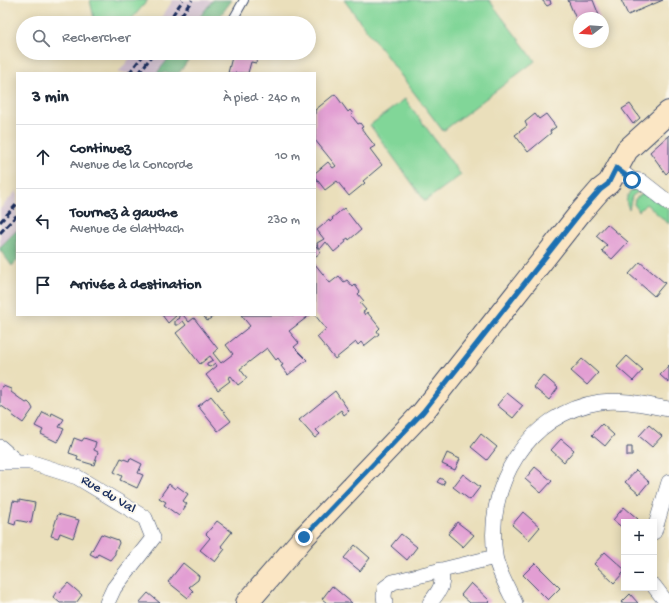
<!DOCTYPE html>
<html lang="fr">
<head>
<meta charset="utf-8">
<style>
  :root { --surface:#fff; --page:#f6f6f7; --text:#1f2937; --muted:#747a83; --line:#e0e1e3 }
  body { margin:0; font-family:"Gochi Hand",sans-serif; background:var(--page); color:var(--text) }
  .controls { position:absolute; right:12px; bottom:12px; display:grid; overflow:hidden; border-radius:0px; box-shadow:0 2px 10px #0003 }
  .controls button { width:36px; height:36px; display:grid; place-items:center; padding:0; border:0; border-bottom:1px solid var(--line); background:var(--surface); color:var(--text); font:20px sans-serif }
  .compass { position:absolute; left:573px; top:12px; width:36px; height:36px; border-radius:50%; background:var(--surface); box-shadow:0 2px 10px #0003; rotate:253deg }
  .stop { position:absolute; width:12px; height:12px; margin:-9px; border:3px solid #1f6fb2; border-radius:50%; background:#fff }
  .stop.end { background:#1f6fb2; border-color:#fff; box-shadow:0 1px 4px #0008 }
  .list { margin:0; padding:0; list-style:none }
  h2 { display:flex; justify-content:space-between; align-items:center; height:52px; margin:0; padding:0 16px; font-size:17px }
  h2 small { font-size:13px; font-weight:400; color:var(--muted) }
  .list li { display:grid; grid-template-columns:26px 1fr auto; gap:12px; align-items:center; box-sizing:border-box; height:64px; padding:0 16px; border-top:1px solid var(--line) }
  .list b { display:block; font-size:15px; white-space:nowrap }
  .list p { margin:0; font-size:13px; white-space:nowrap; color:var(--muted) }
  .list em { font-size:13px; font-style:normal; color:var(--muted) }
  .icon { flex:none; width:22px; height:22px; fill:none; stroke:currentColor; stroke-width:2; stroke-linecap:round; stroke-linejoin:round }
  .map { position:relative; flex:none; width:669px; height:603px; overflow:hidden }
  .search { position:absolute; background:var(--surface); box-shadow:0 2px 10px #0003; left:16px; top:16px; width:300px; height:44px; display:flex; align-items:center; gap:10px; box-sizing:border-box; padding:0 14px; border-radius:22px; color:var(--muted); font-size:15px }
  .panel { position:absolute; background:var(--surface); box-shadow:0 2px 10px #0003; left:16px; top:72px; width:300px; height:244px; border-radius:0px }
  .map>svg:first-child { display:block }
  .industrial { fill:#cfbdcf }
  .green { fill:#81d698; stroke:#4e827b }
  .forest { fill:#68b780; stroke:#42736f }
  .building { fill:#e29ed3 }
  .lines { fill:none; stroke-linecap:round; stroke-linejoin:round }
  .lane-casing { stroke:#3a496c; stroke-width:10 }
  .street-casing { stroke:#3a496c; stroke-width:16 }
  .secondary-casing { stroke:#3a496c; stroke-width:24 }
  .lane { stroke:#fff; stroke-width:8 }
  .street { stroke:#fff; stroke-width:15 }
  .secondary { stroke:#fbe6c4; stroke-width:22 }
  .rail { stroke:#1b2f5e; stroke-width:3; stroke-dasharray:6 3; stroke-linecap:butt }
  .route { stroke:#1f6fb2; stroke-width:5 }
  .labels { text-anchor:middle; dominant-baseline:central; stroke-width:4; stroke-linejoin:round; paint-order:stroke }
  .street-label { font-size:14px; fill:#1b2f5e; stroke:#fbf7ec }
</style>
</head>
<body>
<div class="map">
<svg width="669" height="603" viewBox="0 0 669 603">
  <rect width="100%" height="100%" fill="#fbf7ec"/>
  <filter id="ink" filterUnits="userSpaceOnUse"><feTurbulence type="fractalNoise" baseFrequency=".025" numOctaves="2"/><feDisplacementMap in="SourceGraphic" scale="8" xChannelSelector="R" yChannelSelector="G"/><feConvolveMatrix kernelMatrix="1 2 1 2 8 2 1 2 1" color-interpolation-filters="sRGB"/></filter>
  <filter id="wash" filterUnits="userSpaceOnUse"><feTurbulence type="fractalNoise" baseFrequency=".012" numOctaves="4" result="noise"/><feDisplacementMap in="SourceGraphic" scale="16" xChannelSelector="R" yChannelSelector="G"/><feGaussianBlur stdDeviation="0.9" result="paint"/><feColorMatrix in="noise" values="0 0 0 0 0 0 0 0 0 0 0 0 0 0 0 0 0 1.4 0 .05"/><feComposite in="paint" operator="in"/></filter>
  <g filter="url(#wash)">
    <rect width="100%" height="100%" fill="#eadfbb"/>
    <path class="industrial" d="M173,0H213L195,23H158Z
      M134,53H173L157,73H118Z
      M17,190V230L0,247V209Z"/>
    <path class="green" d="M90,0H148L128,23H95Z
      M344,0H489L535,61L443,131Z
      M405,99L461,175L425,201L370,125Z
      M635,188H641V190L632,196L629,209C624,199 627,194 635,188Z
      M644,193L669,209V224L646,204L639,211L634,204L635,199Z"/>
    <path class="forest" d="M213,0H232L215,23H195Z
      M173,53H193L179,73H157Z
      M17,230V261L12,266L0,250V247Z"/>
    <g id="blocks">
      <path class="building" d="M542,0H550L551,4L547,6Z
        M568,0H593L600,18H579V26Z
        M621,0H663L628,15Z
        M233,53H258L256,63L251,62L248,73H228Z
        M335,94L348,112L350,110L353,114L351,115L358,124L360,123L363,127L361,128L375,146L370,149L382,165L363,181L365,183L349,196L337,181L325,190L315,177V173L328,162L333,168L336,166L315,140V110Z
        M630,104L640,118L633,124L622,109Z
        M535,114L539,119L546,114L556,127L550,131L551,133L528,152L515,135L527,126L525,122Z
        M669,135V171L666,174L650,152Z
        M344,208L361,230L349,240L348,238L345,240L346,242L334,252L326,242L321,248H318L317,243L324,239L317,230L329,220L330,222L333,219L332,218Z
        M607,224L628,242L612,259L602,251L607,245L596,236Z
        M315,245L321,252L315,257Z
        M640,262L665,283L654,296L629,274Z
        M315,264L330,283L339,276L344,282L347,280L353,287L355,285L360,292L358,294L364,301L360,303L366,310L363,312L365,315L367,312L380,328L377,331L379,334L364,346L361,342L358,345L356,342L335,359L317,337L326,329L315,315Z
        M162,315H177L168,323Z
        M178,315H183L189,322L194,318L218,349L213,353L221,363L233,354L226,345L250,326L241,315H310L289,331L299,343L294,347L307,360L288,375L281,366L283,365L278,358L276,360L267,348L240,369L247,378L238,385L231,376L228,378L230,381L218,390L206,375L217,366L215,363L210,367L207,366V363L213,360L210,356L200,364L176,333L186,325L183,321L178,325H175V321L180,318Z
        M203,315H215L207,321Z
        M627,356L643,370L633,381L617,367Z
        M582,359L598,373L587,385L571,371Z
        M669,365V383L660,375Z
        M543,375L558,388L549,400L533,387Z
        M3,386L11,389V392L26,403L28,402L31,405L33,409L23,423L12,415L13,414L0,405V390Z
        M335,391L349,411L344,415L341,410L316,430L320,434L315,438L299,420Z
        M507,393L523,406L513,418L497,405Z
        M211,396L231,421L218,431L198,406Z
        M43,412L51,416L52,413L64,419L59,427L64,429L57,442L41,434L43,430L35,426Z
        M602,424L614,435L605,446L592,435Z
        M649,425L662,436L652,447L639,436Z
        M481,434L497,447L487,460L471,447Z
        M74,438L82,441L84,438L96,442L94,450L98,452L94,465L77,460L78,456L69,453Z
        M561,439L574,450L564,462L551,450Z
        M627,447H632V456H627Z
        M447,453L460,459L455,470L442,464Z
        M121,458L129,461L130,458L142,464L138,473L143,475L137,488L120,480L122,476L114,472Z
        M535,467L552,481L541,493L525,479Z
        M636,470L649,482L639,494L625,482Z
        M463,474L480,487L470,500L453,487Z
        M440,478L445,481L443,485L437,482Z
        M169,484L175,489L177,486L188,494L183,501L187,504L179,516L164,505L166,502L159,498Z
        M19,500L35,503L31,523L16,520L15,525L9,523L13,501L19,502Z
        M624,507L638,519L635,522H624V529L613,520Z
        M523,512L540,527L529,540L512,525Z
        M58,514L79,520L73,538L60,533L58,538L51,536Z
        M217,521L232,532L221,546L225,549L215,562L200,550L210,538L206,534Z
        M457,522L474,535L463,547L448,534Z
        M101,534L118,540L119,543L115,552V554L110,560L98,554L96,557L90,554Z
        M401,534L417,547L407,560L391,546Z
        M355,545L370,558L360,571L344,558Z
        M605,552L624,569V572L614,583L594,564Z
        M183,563L199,576L198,580L189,587L193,591L188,598L168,582Z
        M535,563L560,588L548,600L523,575Z
        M68,583L82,595L76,603H60L53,597L57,591L59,593Z
        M471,583L490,601L488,603H470L461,595Z
        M332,586L352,603H327L322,599Z
        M148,593L160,603H139Z
        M630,594L638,603H621Z"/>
    </g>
  </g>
  <g filter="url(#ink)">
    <use href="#blocks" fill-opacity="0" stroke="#3a496c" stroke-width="1"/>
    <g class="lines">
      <defs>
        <path id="lane" d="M231,23L244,0"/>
        <path id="street" d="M616,168L632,180L641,181L669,203
          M0,447L17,462
          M0,462H30L77,477L145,518L153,538L114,588L107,603
          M654,532L669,482
          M654,586L667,603
          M385,603L384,596L385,588L393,582L495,557
          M430,603C439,591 445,585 440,570
          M515,603C509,591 496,567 495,555C485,486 527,413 600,402C624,399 646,405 669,409"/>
        <path id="secondary" d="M247,603L304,537L423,412L580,213L600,190L609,183L627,150L669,112"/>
      </defs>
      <use href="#lane" class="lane-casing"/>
      <use href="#street" class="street-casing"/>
      <use href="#secondary" class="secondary-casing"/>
      <use href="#lane" class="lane"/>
      <use href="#street" class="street"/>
      <use href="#secondary" class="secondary"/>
      <path class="rail" d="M167,23L183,0
        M176,23L192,0
        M129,73L145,53
        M139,73L154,53
        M0,222L17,204
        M0,233L17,215"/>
    </g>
  </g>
  <g class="lines" filter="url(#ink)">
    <path class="route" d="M304,537L423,412L580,213L600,190L608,184L616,168L632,180"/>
  </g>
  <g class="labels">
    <g class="street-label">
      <text transform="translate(108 495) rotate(31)">Rue du Val</text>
    </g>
  </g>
</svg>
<div class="controls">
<button>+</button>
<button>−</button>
</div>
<svg class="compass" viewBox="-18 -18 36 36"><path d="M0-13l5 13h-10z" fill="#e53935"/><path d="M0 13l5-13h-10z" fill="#747a83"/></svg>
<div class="stop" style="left:632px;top:180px"></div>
<div class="stop end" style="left:304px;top:537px"></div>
<div class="search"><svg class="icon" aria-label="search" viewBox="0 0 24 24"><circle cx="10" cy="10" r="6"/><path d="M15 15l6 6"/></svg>Rechercher</div>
<section class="panel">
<h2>3 min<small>À pied · 240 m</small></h2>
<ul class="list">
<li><svg class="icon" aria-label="ahead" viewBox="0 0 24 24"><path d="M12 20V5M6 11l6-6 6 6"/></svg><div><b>Continuez</b><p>Avenue de la Concorde</p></div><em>10 m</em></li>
<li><svg class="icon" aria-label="left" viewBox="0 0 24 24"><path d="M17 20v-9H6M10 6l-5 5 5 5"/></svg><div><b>Tournez à gauche</b><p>Avenue de Glattbach</p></div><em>230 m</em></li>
<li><svg class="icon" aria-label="arrive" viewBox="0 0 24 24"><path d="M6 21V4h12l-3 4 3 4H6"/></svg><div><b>Arrivée à destination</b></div></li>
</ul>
</section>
</div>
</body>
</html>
